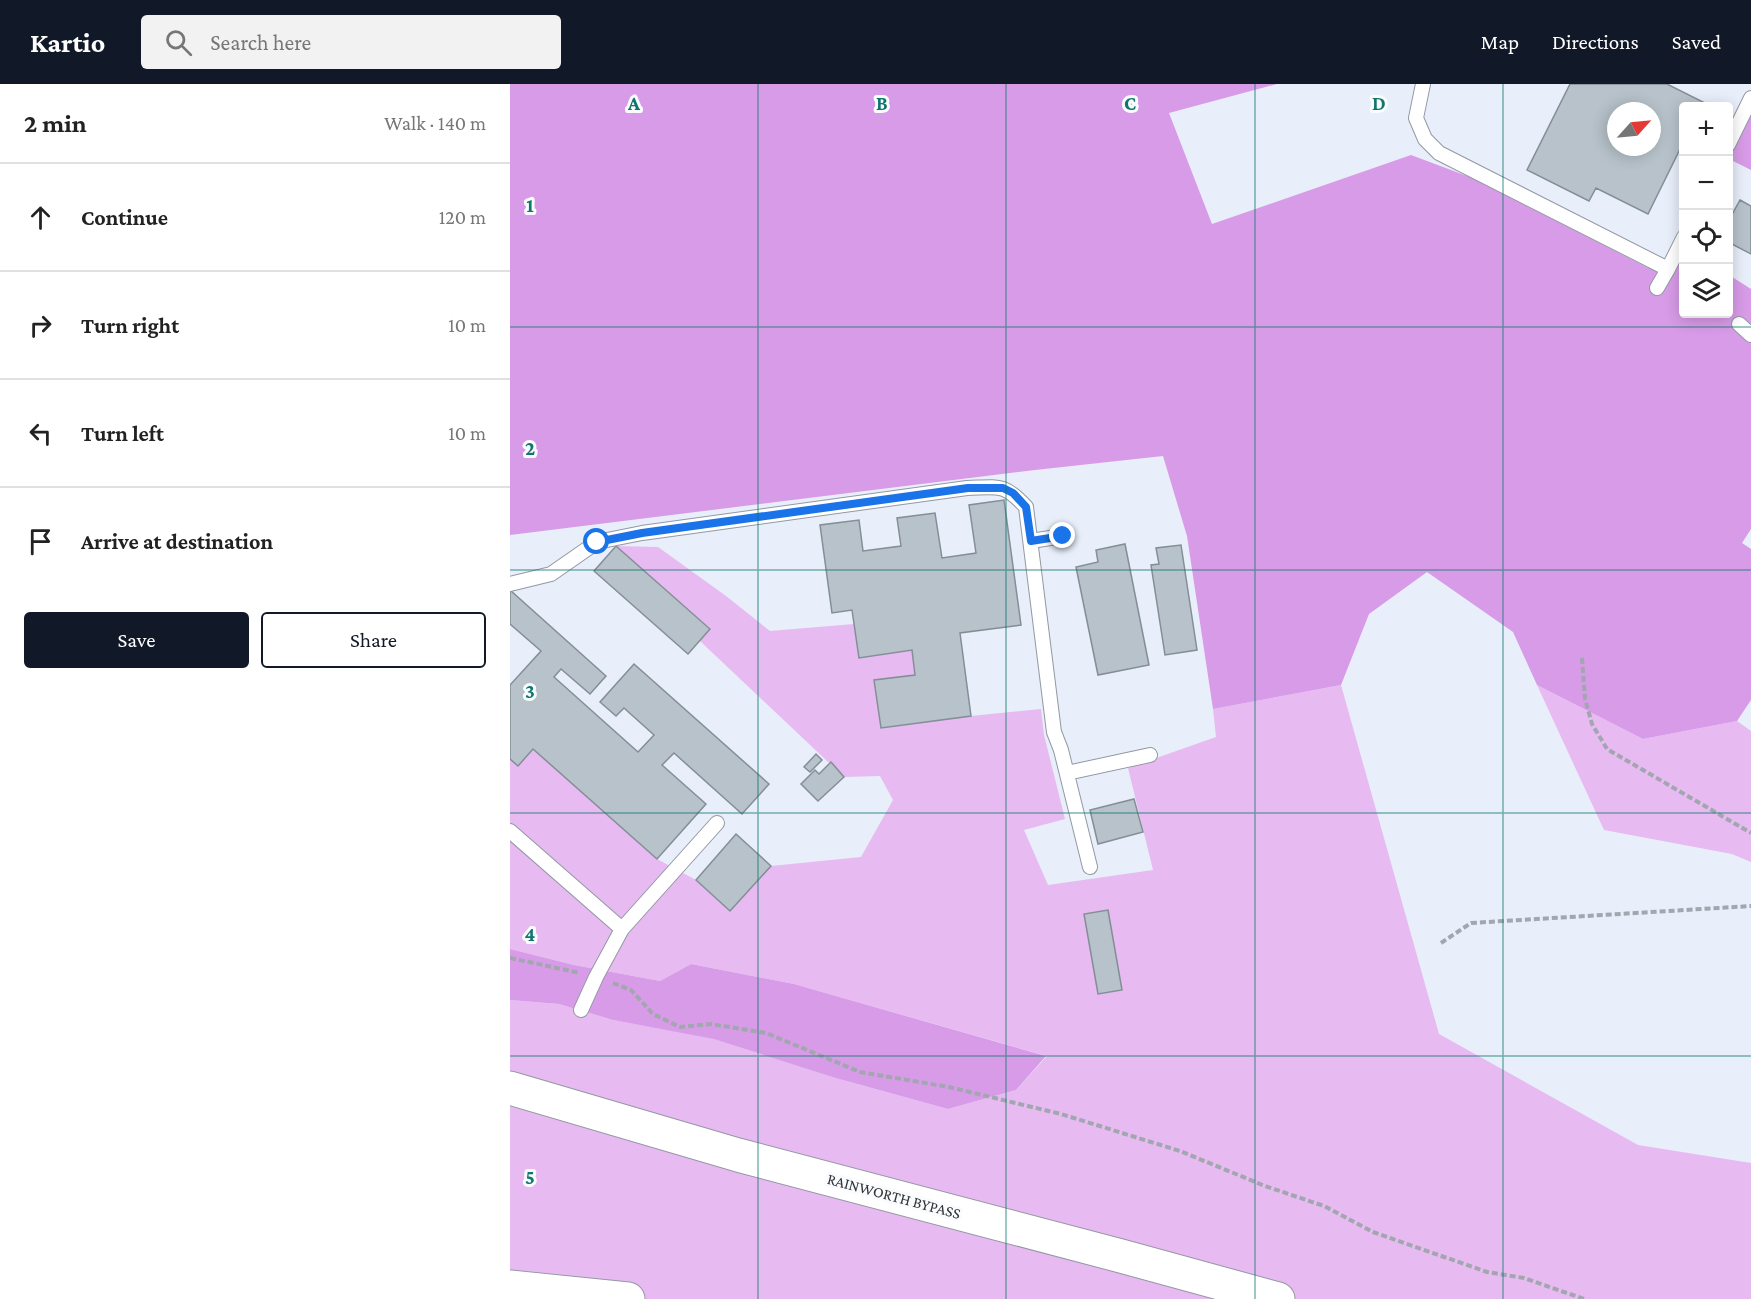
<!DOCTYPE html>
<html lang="en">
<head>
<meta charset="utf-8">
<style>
  :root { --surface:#fff; --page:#f2f2f2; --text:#222; --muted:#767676; --line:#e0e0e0; --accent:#111827 }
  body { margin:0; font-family:"Crimson Pro",serif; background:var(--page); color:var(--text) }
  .controls { position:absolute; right:18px; top:18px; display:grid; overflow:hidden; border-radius:6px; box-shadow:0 3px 15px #0003 }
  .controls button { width:54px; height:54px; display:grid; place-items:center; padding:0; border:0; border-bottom:2px solid var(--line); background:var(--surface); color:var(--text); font:30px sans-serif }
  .compass { position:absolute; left:1097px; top:18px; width:54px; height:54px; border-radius:50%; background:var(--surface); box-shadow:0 3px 15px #0003; rotate:63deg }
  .stop { position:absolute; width:18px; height:18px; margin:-14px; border:4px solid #1a73e8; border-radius:50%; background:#fff }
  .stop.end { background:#1a73e8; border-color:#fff; box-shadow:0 2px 6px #0008 }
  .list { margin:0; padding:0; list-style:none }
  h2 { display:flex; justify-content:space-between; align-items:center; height:78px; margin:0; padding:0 24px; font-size:26px }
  h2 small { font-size:20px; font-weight:400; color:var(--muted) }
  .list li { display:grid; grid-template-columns:39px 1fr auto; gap:18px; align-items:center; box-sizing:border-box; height:108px; padding:0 24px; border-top:2px solid var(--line) }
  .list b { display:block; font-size:22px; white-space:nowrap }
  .list em { font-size:20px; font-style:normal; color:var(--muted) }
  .actions { display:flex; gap:12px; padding:18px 24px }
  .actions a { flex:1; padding:14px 0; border:2px solid var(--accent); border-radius:6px; text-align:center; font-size:21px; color:var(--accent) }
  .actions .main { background:var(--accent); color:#fff }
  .icon { flex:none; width:33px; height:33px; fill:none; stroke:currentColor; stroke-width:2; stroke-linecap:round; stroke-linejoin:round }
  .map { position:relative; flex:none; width:1241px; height:1215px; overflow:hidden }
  header { display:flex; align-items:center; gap:36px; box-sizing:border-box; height:84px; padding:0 30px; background:var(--accent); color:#fff }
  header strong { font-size:28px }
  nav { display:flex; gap:33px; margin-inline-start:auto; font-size:21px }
  .search { width:420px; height:54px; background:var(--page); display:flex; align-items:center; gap:15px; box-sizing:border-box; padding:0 21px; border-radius:6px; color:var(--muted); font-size:22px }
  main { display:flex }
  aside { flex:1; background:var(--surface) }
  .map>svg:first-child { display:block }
  .green { fill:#e7baf1 }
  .forest { fill:#d89be7 }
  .building { fill:#b7c2ca; stroke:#838e96; stroke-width:1.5; fill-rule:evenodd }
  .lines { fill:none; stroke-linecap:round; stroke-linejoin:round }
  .service-casing { stroke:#9398a3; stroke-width:16 }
  .trunk-casing { stroke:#9398a3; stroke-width:35 }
  .path { stroke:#a1a6af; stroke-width:4; stroke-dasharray:6 3; stroke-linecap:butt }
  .service { stroke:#fff; stroke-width:14 }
  .trunk { stroke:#fff; stroke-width:33 }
  .route { stroke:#1a73e8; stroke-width:8 }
  .grid { fill:none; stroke:#0f766e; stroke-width:1.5; stroke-opacity:0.55 }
  .labels { text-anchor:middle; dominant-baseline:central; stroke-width:6; stroke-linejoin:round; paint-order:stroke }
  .street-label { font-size:16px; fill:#313338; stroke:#fafbfd }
  .grid-label { font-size:20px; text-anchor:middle; font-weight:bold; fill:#0f766e; stroke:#fafbfd; stroke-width:6; stroke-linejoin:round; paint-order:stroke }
</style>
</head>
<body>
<header>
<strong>Kartio</strong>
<div class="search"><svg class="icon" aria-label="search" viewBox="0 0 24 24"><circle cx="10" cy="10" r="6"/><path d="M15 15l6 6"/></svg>Search here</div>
<nav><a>Map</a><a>Directions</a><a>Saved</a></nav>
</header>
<main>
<aside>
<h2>2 min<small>Walk · 140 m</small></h2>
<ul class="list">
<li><svg class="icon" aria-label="ahead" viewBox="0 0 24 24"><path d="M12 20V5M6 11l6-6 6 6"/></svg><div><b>Continue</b></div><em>120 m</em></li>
<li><svg class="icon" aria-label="right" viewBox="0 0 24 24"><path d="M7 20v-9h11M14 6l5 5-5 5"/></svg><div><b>Turn right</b></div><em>10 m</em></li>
<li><svg class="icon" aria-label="left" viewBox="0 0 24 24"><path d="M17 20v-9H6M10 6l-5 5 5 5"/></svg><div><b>Turn left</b></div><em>10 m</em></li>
<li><svg class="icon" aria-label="arrive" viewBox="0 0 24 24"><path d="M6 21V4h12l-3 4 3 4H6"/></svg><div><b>Arrive at destination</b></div></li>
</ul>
<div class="actions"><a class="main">Save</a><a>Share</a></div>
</aside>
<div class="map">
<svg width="1241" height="1215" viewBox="0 0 1241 1215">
  <rect width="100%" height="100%" fill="#e8eefa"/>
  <path class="green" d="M106,462L148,463L216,512L260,547L344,540L349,573L402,566L405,591L364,596L371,644L461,632L531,625L534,651L555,735L514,746L538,801L643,786L618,684L706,653L703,625L831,601L929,950L1128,1061L1241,1079V1215H0V916L49,920L103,936L202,954L322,993L438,1025L506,1006L537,972L284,900L181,880L150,897L64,881L0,865V675L8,682L23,665L147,775L186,796L220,827L261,782L351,773L383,716L370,692L334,693L190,557L200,544Z
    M1027,601L1133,655L1227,637L1241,647V778L1222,770L1094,746Z"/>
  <path class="forest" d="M0,0H767L659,29L702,140L901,71L965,95L1138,184L1173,174L1174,230H1218L1219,191L1241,205V445L1232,459L1241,465V616L1227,637L1133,655L1027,601L1003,548L917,488L859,530L831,601L703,625L677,452L653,372L525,386L0,451Z
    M1241,10V86L1219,75L1218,55Z
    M0,865L64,881L150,897L181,880L284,900L536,972L506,1006L438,1025L322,993L204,955L103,936L49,920L0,916Z"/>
  <path class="building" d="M1060,0H1157L1193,18L1191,22H1174V57L1138,130L1086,104L1079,117L1017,86ZM1106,27H1142V63H1106Z
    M1230,116L1241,122V170L1218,158V138Z
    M494,416L511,541L450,549L461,632L371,644L364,596L405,591L402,566L349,574L342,526L322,529L310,441L349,436L353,467L391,462L387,434L425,429L432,474L466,469L459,421Z
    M615,460L639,581L588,591L566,483L588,478L586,466Z
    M671,461L687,566L655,571L641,481L649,480L646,464Z
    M106,462L200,545L178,570L84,487Z
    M0,506L96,592L80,610L51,585L44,593L128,668L144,651L114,624L106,632L90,618L124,580L259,700L232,730L164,669L152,681L196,720L147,775L23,665L8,682L0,675V601L31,567L0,540Z
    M306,670L312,676L300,688L294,683Z
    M321,678L334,693L308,717L291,700L305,686L309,690Z
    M624,715L633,748L588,760L580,726Z
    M226,750L261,782L220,827L186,796Z
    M598,826L612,906L588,910L574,830Z"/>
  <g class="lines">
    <defs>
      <path id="service" d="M913,0L906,34L915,55L929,69L1158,185L1174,153
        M1218,61L1241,14
        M1147,204L1158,185
        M1229,240L1241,251
        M521,457L553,452
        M0,500L41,490L87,458L132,449L457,404C489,403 494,399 516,423L544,648L551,666L580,783
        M557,689L640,671
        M0,747L112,845
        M71,926L86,893L112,845L207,739"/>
      <path id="trunk" d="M0,1004L228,1071L611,1172L768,1215
        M0,1203L118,1215"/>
    </defs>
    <use href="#service" class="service-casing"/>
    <use href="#trunk" class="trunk-casing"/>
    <path class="path" d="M1072,574L1075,615L1082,640L1097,665L1241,749
      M931,859L961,839L1241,822
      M0,874L70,889
      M103,899L121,906L143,930L170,943L201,940L256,949L350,988L439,1003L551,1030L670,1067L755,1102L814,1122L863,1148L977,1188L1014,1194L1074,1215"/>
    <use href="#service" class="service"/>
    <use href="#trunk" class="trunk"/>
  </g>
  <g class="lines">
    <path class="route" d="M87,458L132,449L458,404H493L503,409L516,423L521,457L553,452"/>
  </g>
  <path class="grid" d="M248,0V1215M496,0V1215M745,0V1215M993,0V1215M0,243H1241M0,486H1241M0,729H1241M0,972H1241"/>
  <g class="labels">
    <g class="street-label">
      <text transform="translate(384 1112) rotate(15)">RAINWORTH BYPASS</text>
    </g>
  </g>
  <g class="grid-label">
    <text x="124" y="26">A</text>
    <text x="372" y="26">B</text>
    <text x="620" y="26">C</text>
    <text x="869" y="26">D</text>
    <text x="20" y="128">1</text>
    <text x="20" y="371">2</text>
    <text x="20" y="614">3</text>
    <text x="20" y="857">4</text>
    <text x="20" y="1100">5</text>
  </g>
</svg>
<div class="controls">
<button>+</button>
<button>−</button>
<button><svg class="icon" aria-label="locate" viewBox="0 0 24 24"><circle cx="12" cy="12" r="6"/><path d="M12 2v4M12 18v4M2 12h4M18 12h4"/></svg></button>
<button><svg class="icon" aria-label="layers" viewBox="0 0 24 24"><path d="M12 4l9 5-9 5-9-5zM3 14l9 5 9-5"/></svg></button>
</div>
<svg class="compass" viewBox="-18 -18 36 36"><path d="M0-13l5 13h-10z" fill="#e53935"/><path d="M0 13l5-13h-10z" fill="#767676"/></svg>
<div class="stop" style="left:87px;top:458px"></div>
<div class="stop end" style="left:553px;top:452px"></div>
</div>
</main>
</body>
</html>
